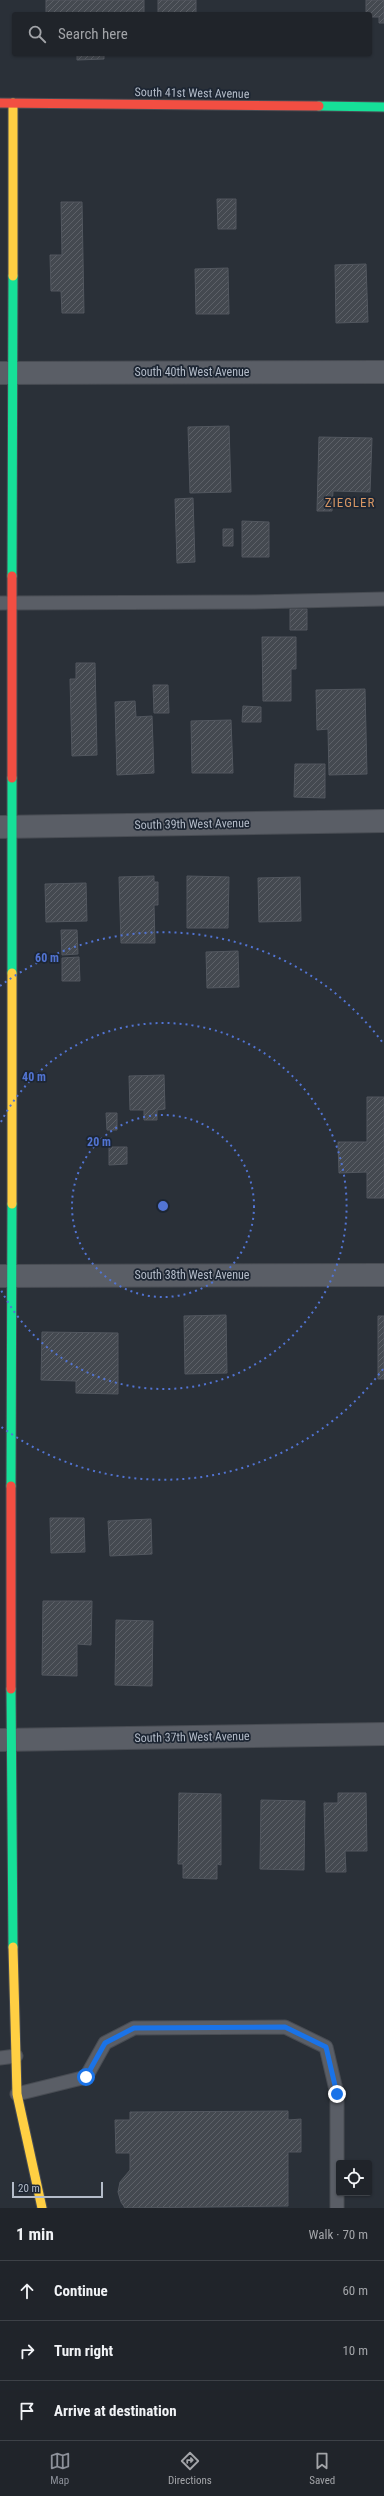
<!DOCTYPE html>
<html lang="en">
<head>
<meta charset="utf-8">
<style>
  :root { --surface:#20242a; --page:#282c32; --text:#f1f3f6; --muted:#a2a4a8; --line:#3d4147; --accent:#8c9099 }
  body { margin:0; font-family:"Roboto Condensed",sans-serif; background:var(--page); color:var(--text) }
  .controls { position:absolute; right:12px; bottom:12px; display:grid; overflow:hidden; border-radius:4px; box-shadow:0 1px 3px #0004 }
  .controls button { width:36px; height:36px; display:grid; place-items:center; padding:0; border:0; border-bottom:1px solid var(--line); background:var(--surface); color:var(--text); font:20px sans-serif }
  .scale { position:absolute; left:12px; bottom:10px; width:91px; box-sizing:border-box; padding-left:4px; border:2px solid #b4bcc9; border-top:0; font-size:11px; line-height:14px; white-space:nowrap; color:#b4bcc9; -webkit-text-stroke:3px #1d2633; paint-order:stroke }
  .stop { position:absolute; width:12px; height:12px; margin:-9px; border:3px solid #1a73e8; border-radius:50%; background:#fff }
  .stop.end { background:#1a73e8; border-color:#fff; box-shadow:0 1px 4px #0008 }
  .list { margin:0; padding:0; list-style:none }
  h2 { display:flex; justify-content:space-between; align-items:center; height:52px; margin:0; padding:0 16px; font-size:17px }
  h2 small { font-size:13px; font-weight:400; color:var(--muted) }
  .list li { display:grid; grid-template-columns:26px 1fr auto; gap:12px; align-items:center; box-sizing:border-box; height:60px; padding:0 16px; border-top:1px solid var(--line) }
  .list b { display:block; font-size:15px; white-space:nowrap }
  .list em { font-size:13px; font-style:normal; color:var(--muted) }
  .icon { flex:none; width:22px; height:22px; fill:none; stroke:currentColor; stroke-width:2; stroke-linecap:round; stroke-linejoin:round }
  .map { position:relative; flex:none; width:384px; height:2208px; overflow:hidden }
  .search { position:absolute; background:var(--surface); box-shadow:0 1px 3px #0004; left:12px; right:12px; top:12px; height:44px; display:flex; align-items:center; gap:10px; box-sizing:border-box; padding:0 14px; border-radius:4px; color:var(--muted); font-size:15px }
  .sheet { height:232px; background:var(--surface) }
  nav { display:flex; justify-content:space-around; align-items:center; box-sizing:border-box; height:56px; border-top:1px solid var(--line); background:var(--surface); font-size:11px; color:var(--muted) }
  nav a { display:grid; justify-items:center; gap:2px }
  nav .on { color:var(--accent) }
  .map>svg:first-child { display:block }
  .building { fill:url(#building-hatch); stroke:#52575f }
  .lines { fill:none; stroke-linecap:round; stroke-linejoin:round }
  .lane-casing { stroke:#484c53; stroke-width:15 }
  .street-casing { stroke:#484c53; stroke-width:24 }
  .fast-casing { stroke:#484c53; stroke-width:11 }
  .slow-casing { stroke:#484c53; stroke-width:11 }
  .jam-casing { stroke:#484c53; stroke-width:11 }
  .lane { stroke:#5a5e66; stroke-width:13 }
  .street { stroke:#5a5e66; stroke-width:22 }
  .fast { stroke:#16e098; stroke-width:9 }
  .slow { stroke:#ffcf43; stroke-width:9 }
  .jam { stroke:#f24e42; stroke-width:9 }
  .route { stroke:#1a73e8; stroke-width:5 }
  .ring { fill:none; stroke:#5274d3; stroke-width:2; stroke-dasharray:2 4 }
  .labels { text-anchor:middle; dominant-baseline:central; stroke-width:3.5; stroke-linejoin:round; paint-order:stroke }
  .street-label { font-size:12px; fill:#b4bcc9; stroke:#1d2633 }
  .neighbourhood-label { font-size:13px; letter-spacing:1px; fill:#d59563; stroke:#1d2633 }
  .centre { fill:#5274d3; stroke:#1d2633; stroke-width:2 }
  .ring-label { font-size:12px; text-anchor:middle; font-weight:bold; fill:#5274d3; stroke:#1d2633; stroke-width:3.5; stroke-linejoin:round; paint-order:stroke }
</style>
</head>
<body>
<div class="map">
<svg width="384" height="2208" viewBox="0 0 384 2208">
  <defs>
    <pattern id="building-hatch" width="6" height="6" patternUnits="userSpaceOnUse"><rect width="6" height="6" fill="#444950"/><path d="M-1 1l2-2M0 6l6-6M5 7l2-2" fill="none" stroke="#5d6168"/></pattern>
  </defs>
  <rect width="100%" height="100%" fill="#2a3038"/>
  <path class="building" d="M46,0H144V14H46Z
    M158,0H196V14H158Z
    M366,0H384V23H379V17H370V14H366Z
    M77,54H104V59L77,60Z
    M217,199H236V229H218Z
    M61,202H82L84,313H62L61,291H51L50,255H62Z
    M366,264L368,322L336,323L335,265Z
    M228,268L229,314H196L195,269Z
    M229,426L231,492L190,493L188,427Z
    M319,437L372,438L370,492L333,491L332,511H317Z
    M193,498L195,562L177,563L175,499Z
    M242,521L269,522V557H242Z
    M223,529H233V546H223Z
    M290,609H307V630H290Z
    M262,637H296V669H291V701H263Z
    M76,663H95L97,755L72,756L70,679H76Z
    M153,685H168L169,713H154Z
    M365,689L367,774L329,775L328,729L317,730L316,690Z
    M135,701L136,717L152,716L154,773L117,775L115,702Z
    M243,706L261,707V722H242Z
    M231,720L233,773H192L191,721Z
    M295,764H325V798L294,797Z
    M154,876V882H158V905H154L155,943H121L119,877Z
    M187,876L229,877L228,928H187Z
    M300,877L301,921L259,922L258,878Z
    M86,883L87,921L46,922L45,884Z
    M61,930H77L78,954L62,955Z
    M238,951L239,987L207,988L206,952Z
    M79,957L80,981H62V958Z
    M164,1075L165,1109L157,1110V1120H144V1110H130L129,1076Z
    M367,1097H384V1198H367V1172L339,1173L338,1142H367Z
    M106,1113H117V1130H107Z
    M109,1147H127V1164L109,1165Z
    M226,1315L227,1373L185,1374L184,1316Z
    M378,1316H384V1379H378Z
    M42,1332L118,1333V1394L76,1393V1381L41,1380Z
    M50,1518H84L85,1552L51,1553Z
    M151,1519L152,1554L110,1556L108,1521Z
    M43,1601H92L91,1645L77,1644V1676L42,1675Z
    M116,1620L153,1621L152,1686L115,1685Z
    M179,1793L221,1794V1865L217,1864V1879L183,1878V1864H178Z
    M338,1793H366L367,1851H345L346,1872H326L324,1803H338Z
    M261,1800L305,1801L304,1870L260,1869Z
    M288,2111V2120L301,2119V2152H288V2206L125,2208L121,2202L118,2192L120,2182L130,2170V2153H116L115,2120H130V2112Z"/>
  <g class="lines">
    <defs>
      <path id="lane" d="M0,603L254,602L384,599
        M0,2058L16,2056
        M17,2094L86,2077L105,2043L134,2028L285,2027L326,2047L337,2094V2208"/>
      <path id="street" d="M0,373L384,372
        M0,827L384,821
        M0,1276L384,1275
        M0,1740L384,1734"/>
      <path id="fast" d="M319,106L384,107
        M12,576L13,276
        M12,973V778
        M11,1486L12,1204
        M11,1689L13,1947"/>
      <path id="slow" d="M13,276V103
        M12,1204V973
        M13,1947L17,2094L42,2208"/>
      <path id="jam" d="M0,103L319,106
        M12,778V576
        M11,1689V1486"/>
    </defs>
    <use href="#lane" class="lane-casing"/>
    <use href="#street" class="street-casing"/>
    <use href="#fast" class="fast-casing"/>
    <use href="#slow" class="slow-casing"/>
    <use href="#jam" class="jam-casing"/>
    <use href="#lane" class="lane"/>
    <use href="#street" class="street"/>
    <use href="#fast" class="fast"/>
    <use href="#slow" class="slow"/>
    <use href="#jam" class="jam"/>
  </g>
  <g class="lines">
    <path class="route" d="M86,2077L105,2043L134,2028L285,2027L326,2047L337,2094"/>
  </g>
  <g class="ring">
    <circle cx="163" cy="1206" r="91"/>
    <path d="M1 1122A183 183 0 1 1 1 1290"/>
    <path d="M383 1369A274 274 0 0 1 0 1426M0 986A274 274 0 0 1 383 1043"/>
  </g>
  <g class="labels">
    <g class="street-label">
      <text transform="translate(192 93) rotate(1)">South 41st West Avenue</text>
      <text x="192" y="372">South 40th West Avenue</text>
      <text transform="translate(192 824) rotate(-1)">South 39th West Avenue</text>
      <text x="192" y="1275">South 38th West Avenue</text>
      <text transform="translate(192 1737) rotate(-1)">South 37th West Avenue</text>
    </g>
    <g class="neighbourhood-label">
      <text x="350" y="502">ZIEGLER</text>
    </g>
  </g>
  <circle cx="163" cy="1206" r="6" class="centre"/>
  <g class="ring-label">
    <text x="47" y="962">60 m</text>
    <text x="34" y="1081">40 m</text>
    <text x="99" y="1146">20 m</text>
  </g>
</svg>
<div class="controls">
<button><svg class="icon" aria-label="locate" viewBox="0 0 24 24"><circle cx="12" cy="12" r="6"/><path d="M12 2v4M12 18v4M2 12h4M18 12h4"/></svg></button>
</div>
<div class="scale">20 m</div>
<div class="stop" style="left:86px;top:2077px"></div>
<div class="stop end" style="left:337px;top:2094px"></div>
<div class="search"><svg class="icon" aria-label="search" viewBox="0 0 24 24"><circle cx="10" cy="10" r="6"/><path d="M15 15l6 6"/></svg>Search here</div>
</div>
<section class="sheet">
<h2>1 min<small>Walk · 70 m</small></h2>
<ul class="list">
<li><svg class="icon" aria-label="ahead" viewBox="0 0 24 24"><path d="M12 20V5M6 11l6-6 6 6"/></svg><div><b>Continue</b></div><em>60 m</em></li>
<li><svg class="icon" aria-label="right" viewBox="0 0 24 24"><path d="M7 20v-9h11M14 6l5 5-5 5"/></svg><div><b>Turn right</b></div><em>10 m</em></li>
<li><svg class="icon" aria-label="arrive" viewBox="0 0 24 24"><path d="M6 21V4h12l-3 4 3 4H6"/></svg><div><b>Arrive at destination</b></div></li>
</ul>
</section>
<nav>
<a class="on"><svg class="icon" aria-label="map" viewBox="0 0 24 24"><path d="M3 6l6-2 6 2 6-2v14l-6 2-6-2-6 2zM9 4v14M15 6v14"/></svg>Map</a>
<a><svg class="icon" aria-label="directions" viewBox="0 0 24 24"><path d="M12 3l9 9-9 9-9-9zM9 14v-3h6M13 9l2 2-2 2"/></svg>Directions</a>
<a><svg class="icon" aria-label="saved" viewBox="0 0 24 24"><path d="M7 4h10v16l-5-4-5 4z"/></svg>Saved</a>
</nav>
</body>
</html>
